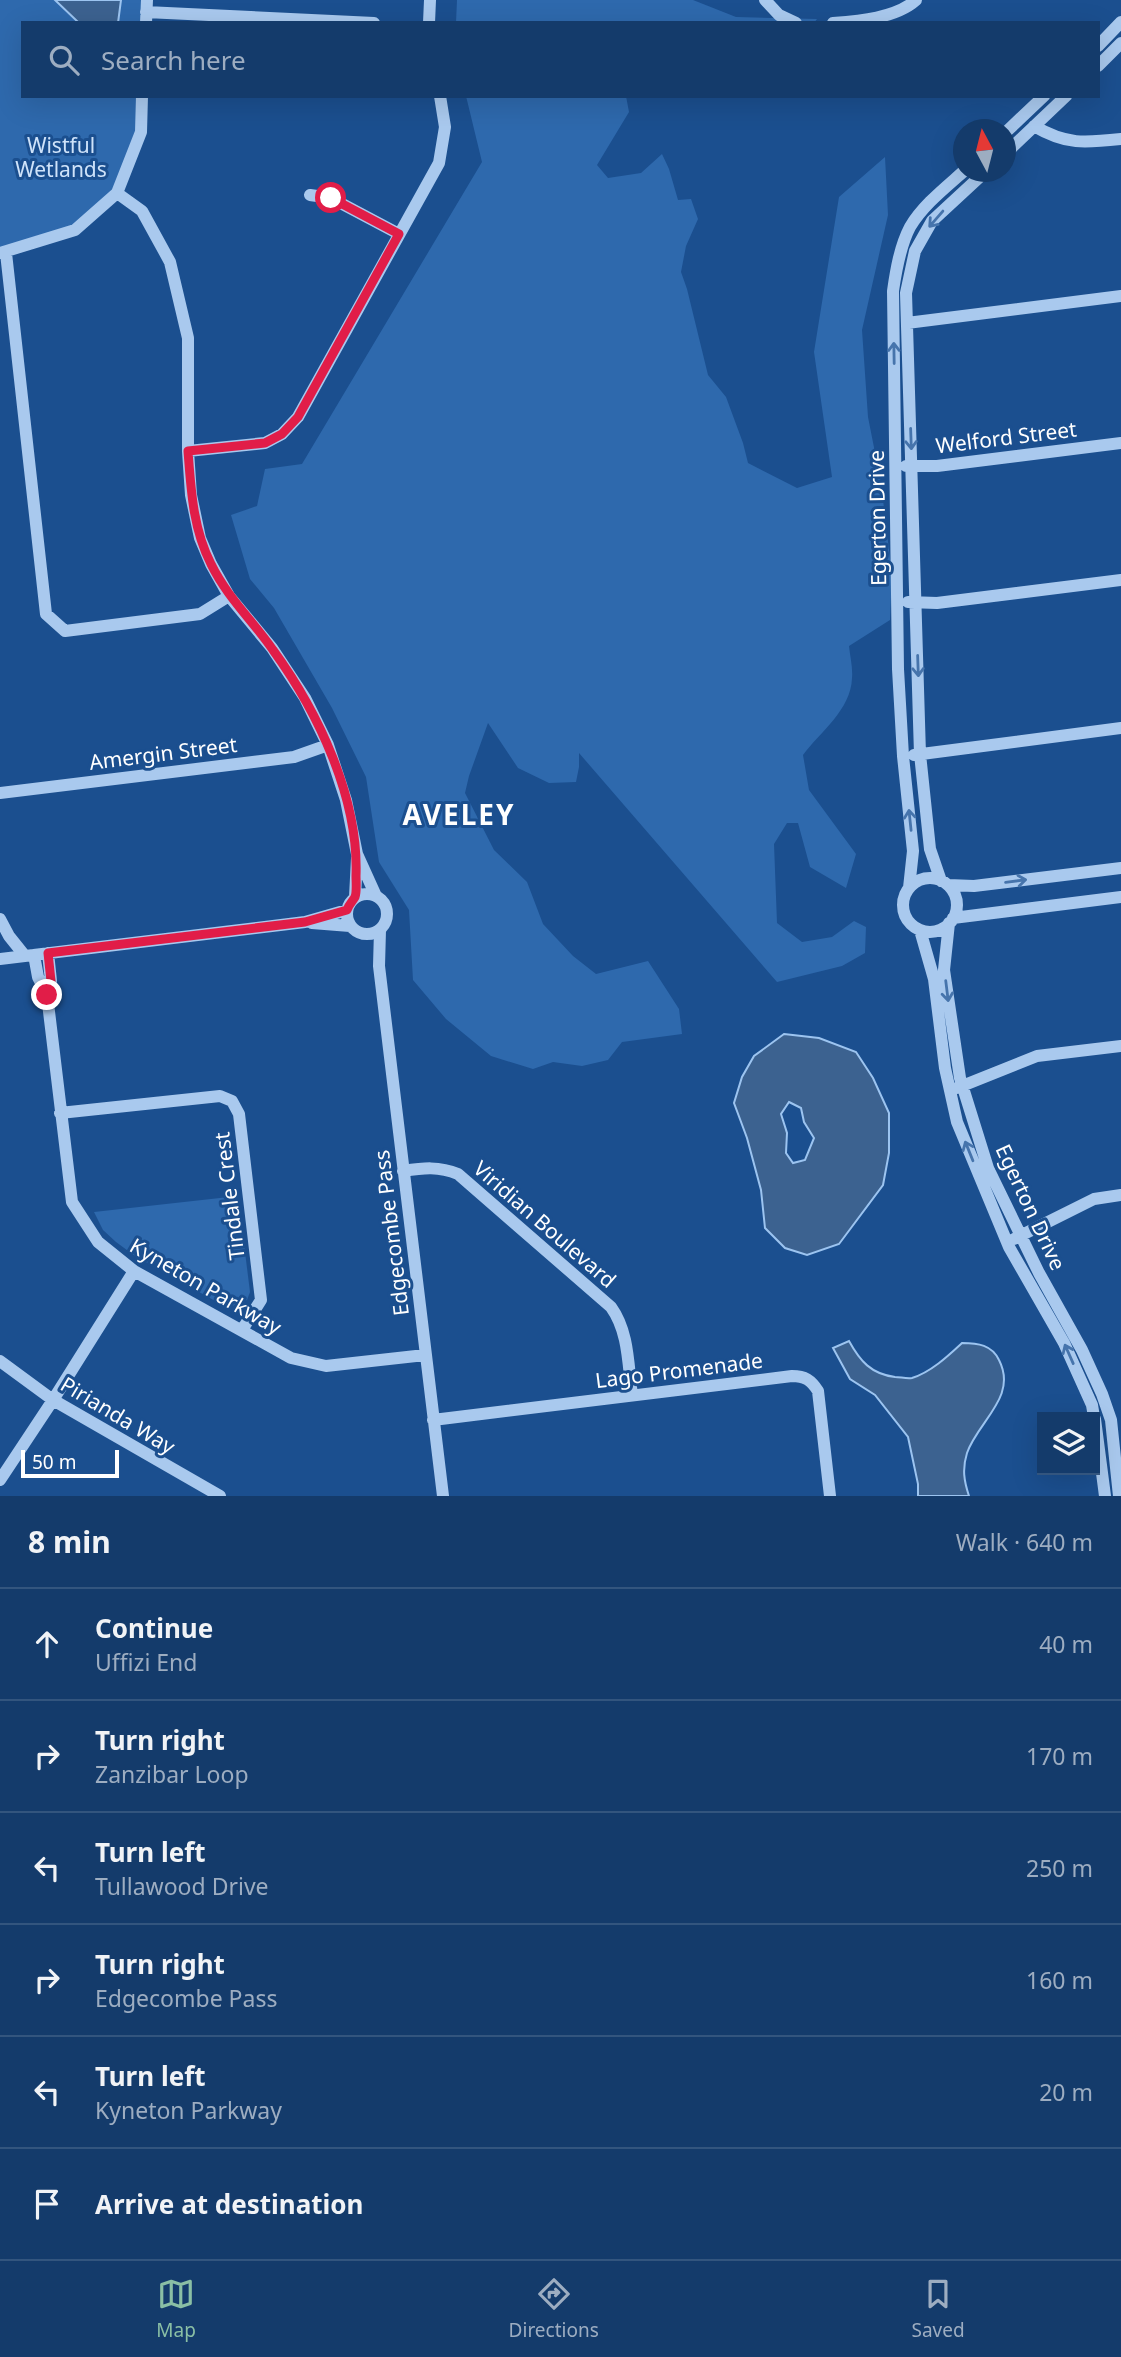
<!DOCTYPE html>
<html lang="en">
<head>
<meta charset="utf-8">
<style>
  :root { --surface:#143b6b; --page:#214673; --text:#f1f3f6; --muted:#9dadc1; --line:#33557e; --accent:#8abfa5 }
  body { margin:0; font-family:"Noto Sans",sans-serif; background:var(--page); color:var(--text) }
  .controls { position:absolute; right:21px; bottom:21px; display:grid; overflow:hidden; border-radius:0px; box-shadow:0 7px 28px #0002 }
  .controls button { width:63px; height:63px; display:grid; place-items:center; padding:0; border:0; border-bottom:2px solid var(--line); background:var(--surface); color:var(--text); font:35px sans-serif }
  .compass { position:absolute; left:953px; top:119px; width:63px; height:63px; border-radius:50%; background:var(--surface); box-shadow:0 7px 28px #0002; rotate:353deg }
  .scale { position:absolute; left:21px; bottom:18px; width:98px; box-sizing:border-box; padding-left:7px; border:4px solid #fff; border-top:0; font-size:19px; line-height:24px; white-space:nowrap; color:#fff; -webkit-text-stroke:5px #1b4f8f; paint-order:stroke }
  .stop { position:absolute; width:21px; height:21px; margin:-16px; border:5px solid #e11d48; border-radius:50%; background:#fff }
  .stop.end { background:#e11d48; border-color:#fff; box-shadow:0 2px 7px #0008 }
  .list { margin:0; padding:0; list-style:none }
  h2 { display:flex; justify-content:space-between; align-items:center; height:91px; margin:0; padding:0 28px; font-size:30px }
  h2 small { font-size:23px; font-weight:400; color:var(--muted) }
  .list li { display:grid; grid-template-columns:46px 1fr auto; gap:21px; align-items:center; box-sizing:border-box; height:112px; padding:0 28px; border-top:2px solid var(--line) }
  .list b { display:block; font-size:26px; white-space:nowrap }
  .list p { margin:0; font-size:23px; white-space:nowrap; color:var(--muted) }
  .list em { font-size:23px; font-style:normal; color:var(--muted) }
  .icon { flex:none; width:38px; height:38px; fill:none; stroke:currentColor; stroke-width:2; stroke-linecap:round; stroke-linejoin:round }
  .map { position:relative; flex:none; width:1121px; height:1496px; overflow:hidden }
  .search { position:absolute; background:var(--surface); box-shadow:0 7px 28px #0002; left:21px; right:21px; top:21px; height:77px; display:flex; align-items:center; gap:18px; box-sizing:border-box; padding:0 24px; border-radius:0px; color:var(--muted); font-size:26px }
  .sheet { height:763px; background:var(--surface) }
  nav { display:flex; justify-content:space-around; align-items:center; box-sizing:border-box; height:98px; border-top:2px solid var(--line); background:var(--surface); font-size:19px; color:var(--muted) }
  nav a { display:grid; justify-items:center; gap:4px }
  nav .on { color:var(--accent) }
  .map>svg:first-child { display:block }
  .green { fill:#2e69ad }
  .water { fill:#3c6290; stroke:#9cc4f0; stroke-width:2; fill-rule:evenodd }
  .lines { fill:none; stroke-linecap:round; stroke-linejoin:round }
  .minor { stroke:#a9c9ee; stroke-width:12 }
  .oneway { stroke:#4674ac }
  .route { stroke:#e11d48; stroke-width:9 }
  .labels { text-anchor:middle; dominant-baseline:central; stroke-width:6; stroke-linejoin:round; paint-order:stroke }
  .park-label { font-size:21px; fill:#cfe3fa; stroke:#1b4f8f }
  .street-label { font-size:21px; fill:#fff; stroke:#1b4f8f }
  .district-label { font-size:28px; font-weight:bold; letter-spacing:2px; fill:#fff; stroke:#1b4f8f }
</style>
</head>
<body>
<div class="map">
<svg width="1121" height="1496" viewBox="0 0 1121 1496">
  <rect width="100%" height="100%" fill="#1b4f8f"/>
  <path class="green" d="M0,0H147L146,23H23V96H142L141,134L113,189L74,231L0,252Z
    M457,0H693L736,17L817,19L814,23H456Z
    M466,96H626L629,112L597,165L608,178L641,173L662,154L669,169L678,200L691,199L698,219L686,246L681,272L687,289L708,375L726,397L743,443L748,463L797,488L832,477L814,352L839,197L885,157L888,215L862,330L868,417L881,483L892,575L890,620L849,646C850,656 853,668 852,678C851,710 820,732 803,755L809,790L856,854L846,888L810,867L798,823H787L774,844L777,923L802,942L832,937L854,921L866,927L865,953L842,966L777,982L579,753V767L576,782L549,783L518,768L488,723L469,776L465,793L494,850L527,882L543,924L573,956L596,974L648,961L679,1009L682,1034L622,1042L608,1060L582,1066L553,1062L533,1069L491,1056L446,1019L413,980L409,910L379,862L366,777L332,708L274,608L250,579L231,515L257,506L265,469L302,464L482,162Z
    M238,1196L250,1292L247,1300L230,1307L217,1302L135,1256L116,1242L103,1230L94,1212Z"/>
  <path class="water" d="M55,0H121L118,23H79Z
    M784,1034L819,1038L856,1052L873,1078L889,1113V1153L883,1185L839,1244L807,1255L785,1248L765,1228L761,1190L747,1138L734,1103L742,1077L754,1056ZM789,1102L801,1108L804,1122L814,1138L805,1160L793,1163L786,1153L787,1133L781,1114Z
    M849,1341C860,1361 871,1374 895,1377C900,1377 907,1379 912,1378C931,1372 948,1356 962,1343C978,1343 992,1345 999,1360C1018,1397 978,1421 967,1453C962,1469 964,1481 969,1496H918V1484L908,1437L875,1395L850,1379L833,1348Z"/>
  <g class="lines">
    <path class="minor" d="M765,0L779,15L796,23
      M146,12L374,23
      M146,23L147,0
      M429,23L430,0
      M833,23C859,21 896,18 916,0
      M1098,46L1121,22
      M1098,66L1121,43
      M1034,126C1066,145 1085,143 1121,139
      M1006,132L1044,96
      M1006,153L1066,96
      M117,193L142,211L170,262L188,338V451L191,495L200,538L211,564L229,596L272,648L305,698L328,745L346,800L357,854L376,896
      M310,195L331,198L399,234
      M0,253L75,230L117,193L141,132L142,96
      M6,253L46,614L65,631L200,614L229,596
      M907,323L1121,296
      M188,451L265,443L282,434L298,417L439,163L445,127L440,96
      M906,466H937L1121,443
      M908,602L937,603L1121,580
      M914,755L1121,728
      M0,793L294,757L328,745
      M903 905a27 27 0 1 1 54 0a27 27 0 1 1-54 0Z
      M941,881L930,849L920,754L906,293L915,251L932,221L985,172
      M948,885L974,886L1121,868
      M909,888L913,851L903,756L898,669L893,291C896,270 900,246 910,227C923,205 945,188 964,171
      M347 914a20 20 0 1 1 40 0a20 20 0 1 1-40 0Z
      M355,897L357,858
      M953,918L1121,897
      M0,919L9,936L25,956
      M312,923L350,926
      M949,923L944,970L960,1078L988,1168L1039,1273L1082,1350L1102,1394L1111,1420L1119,1496
      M380,930L379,966L443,1496
      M920,930L934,979L945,1068L957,1122L1009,1247L1064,1343L1092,1405L1094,1417
      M48,953L51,981L47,995L72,1202L98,1242L134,1271L291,1358L326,1366L425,1355
      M34,955L38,977L47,995
      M0,959L305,922L347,910
      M957,1088L1037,1056L1121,1046
      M60,1113L220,1096L232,1101L239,1114L261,1300L242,1330
      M403,1171C423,1168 439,1166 458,1174L611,1307C629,1332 628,1365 632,1395
      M1014,1239L1094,1199L1121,1195
      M0,1361L53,1400L220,1496
      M1095,1419L1105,1496
      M433,1420L792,1376C805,1376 811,1380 818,1391L830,1496
      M0,1480L53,1400L134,1271"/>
  </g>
  <defs><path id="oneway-shaft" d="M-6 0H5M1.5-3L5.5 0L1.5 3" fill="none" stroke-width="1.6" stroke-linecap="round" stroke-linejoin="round" transform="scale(1.75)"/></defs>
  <g class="oneway">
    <use href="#oneway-shaft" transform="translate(936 219) rotate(131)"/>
    <use href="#oneway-shaft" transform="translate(894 353) rotate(-91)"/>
    <use href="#oneway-shaft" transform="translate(911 439) rotate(88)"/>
    <use href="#oneway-shaft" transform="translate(918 666) rotate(88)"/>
    <use href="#oneway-shaft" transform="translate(910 820) rotate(-96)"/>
    <use href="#oneway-shaft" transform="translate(1016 881) rotate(-7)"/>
    <use href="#oneway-shaft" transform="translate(947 991) rotate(83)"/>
    <use href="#oneway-shaft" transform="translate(969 1151) rotate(-112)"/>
    <use href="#oneway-shaft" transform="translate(1069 1354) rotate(-114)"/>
  </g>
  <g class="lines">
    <path class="route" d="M47,995L51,981L48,953L305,922L347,910C349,904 353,901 355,897C357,892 356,881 356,876C359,798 318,712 273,650C253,621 227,597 211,564C193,529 191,490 188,451L265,443L282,434L298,417L399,234L331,198"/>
  </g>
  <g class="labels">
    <g class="park-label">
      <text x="61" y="145">Wistful<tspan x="61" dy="24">Wetlands</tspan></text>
    </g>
    <g class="street-label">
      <text transform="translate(1006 437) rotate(-7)">Welford Street</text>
      <text transform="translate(877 518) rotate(-91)">Egerton Drive</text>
      <text transform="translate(163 753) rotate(-7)">Amergin Street</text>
      <text transform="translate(229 1196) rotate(-97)">Tindale Crest</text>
      <text transform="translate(1031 1207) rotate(65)">Egerton Drive</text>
      <text transform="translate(545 1224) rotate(41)">Viridian Boulevard</text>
      <text transform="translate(391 1233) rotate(-97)">Edgecombe Pass</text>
      <text transform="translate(206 1286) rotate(30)">Kyneton Parkway</text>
      <text transform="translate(679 1370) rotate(-7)">Lago Promenade</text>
      <text transform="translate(118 1415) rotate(31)">Pirianda Way</text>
    </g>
    <g class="district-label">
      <text x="459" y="814">AVELEY</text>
    </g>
  </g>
</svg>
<div class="controls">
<button><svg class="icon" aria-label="layers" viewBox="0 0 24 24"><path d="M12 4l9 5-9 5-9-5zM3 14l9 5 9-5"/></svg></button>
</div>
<svg class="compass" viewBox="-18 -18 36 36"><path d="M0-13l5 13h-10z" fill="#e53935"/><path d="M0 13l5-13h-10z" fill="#9dadc1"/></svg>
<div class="scale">50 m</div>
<div class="stop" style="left:331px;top:198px"></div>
<div class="stop end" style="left:47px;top:995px"></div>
<div class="search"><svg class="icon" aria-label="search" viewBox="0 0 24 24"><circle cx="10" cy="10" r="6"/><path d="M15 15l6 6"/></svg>Search here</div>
</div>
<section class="sheet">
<h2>8 min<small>Walk · 640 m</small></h2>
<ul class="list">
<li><svg class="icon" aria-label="ahead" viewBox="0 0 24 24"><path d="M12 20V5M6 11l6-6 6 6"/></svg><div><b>Continue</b><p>Uffizi End</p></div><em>40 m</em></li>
<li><svg class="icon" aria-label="right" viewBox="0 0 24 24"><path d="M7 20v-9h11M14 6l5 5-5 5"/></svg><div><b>Turn right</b><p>Zanzibar Loop</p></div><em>170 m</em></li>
<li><svg class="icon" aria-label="left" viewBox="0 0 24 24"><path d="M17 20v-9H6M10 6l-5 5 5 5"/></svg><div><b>Turn left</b><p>Tullawood Drive</p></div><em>250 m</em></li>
<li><svg class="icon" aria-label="right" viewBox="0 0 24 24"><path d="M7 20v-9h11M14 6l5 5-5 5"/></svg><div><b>Turn right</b><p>Edgecombe Pass</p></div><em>160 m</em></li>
<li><svg class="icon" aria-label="left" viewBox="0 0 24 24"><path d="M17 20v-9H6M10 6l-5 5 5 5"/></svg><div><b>Turn left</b><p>Kyneton Parkway</p></div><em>20 m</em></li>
<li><svg class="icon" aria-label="arrive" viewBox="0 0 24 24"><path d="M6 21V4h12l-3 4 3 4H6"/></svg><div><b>Arrive at destination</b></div></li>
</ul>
</section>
<nav>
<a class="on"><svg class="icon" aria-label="map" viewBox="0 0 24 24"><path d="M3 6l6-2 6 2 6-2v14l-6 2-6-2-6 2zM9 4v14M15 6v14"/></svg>Map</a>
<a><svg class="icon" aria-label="directions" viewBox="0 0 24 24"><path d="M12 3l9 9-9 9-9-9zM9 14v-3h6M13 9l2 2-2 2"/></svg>Directions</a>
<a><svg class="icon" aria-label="saved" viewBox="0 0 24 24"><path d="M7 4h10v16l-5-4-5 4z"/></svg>Saved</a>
</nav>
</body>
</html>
